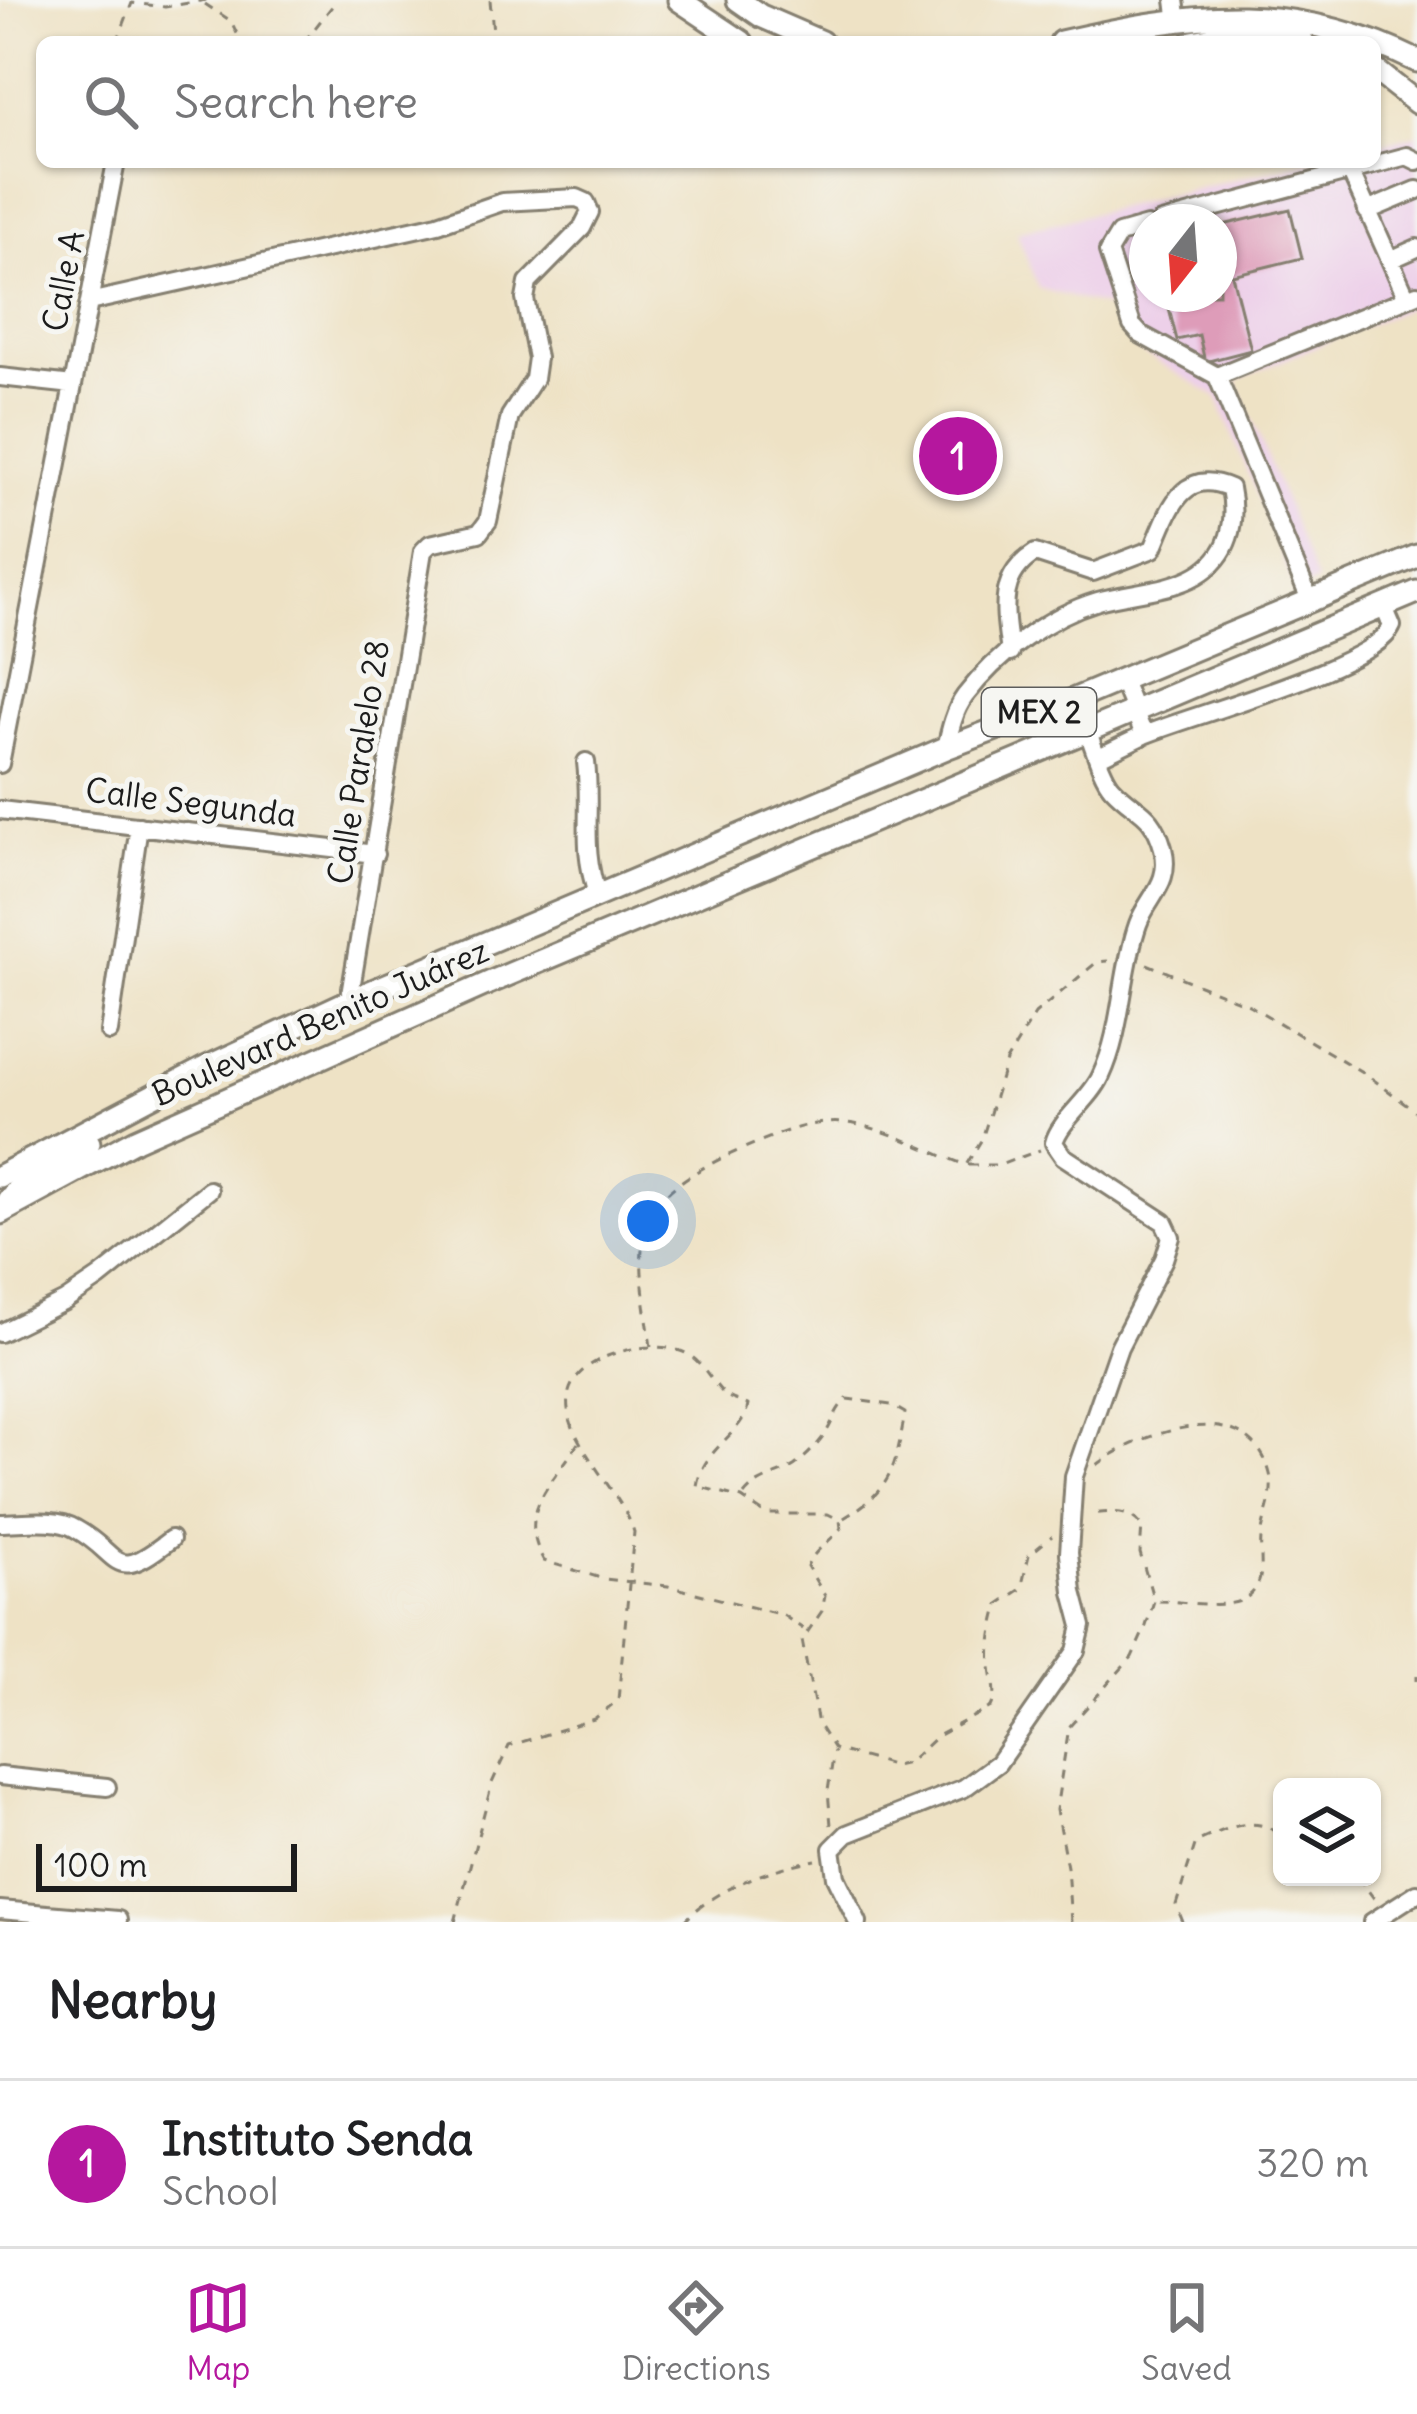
<!DOCTYPE html>
<html lang="en">
<head>
<meta charset="utf-8">
<style>
  :root { --surface:#fff; --page:#f6f6f6; --text:#202124; --muted:#757577; --line:#e0e0e0; --accent:#b5179e }
  body { margin:0; font-family:Delius,sans-serif; background:var(--page); color:var(--text) }
  .controls { position:absolute; right:36px; bottom:36px; display:grid; overflow:hidden; border-radius:18px; box-shadow:0 3px 9px #0004 }
  .controls button { width:108px; height:108px; display:grid; place-items:center; padding:0; border:0; border-bottom:3px solid var(--line); background:var(--surface); color:var(--text); font:60px sans-serif }
  .compass { position:absolute; left:1129px; top:204px; width:108px; height:108px; border-radius:50%; background:var(--surface); box-shadow:0 3px 9px #0004; rotate:197deg }
  .scale { position:absolute; left:36px; bottom:30px; width:261px; box-sizing:border-box; padding-left:12px; border:6px solid #1c1c1c; border-top:0; font-size:33px; line-height:42px; white-space:nowrap; color:#1c1c1c; -webkit-text-stroke:9px #f6f6f2; paint-order:stroke }
  .you { position:absolute; left:648px; top:1221px; width:42px; height:42px; margin:-30px; border:9px solid #fff; border-radius:50%; background:#1a73e8; box-shadow:0 0 0 18px #1a73e833 }
  .badge { display:grid; place-items:center; width:78px; height:78px; border-radius:50%; background:var(--accent); color:#fff; font-size:39px; font-weight:700 }
  .pin { position:absolute; translate:-50% -50%; border:6px solid #fff; box-shadow:0 3px 12px #0006 }
  .list { margin:0; padding:0; list-style:none }
  h2 { display:flex; justify-content:space-between; align-items:center; height:156px; margin:0; padding:0 48px; font-size:51px }
  h2 small { font-size:39px; font-weight:400; color:var(--muted) }
  .list li { display:grid; grid-template-columns:78px 1fr auto; gap:36px; align-items:center; box-sizing:border-box; height:168px; padding:0 48px; border-top:3px solid var(--line) }
  .list b { display:block; font-size:45px; white-space:nowrap }
  .list p { margin:0; font-size:39px; white-space:nowrap; color:var(--muted) }
  .list em { font-size:39px; font-style:normal; color:var(--muted) }
  .icon { flex:none; width:66px; height:66px; fill:none; stroke:currentColor; stroke-width:2; stroke-linecap:round; stroke-linejoin:round }
  .map { position:relative; flex:none; width:1417px; height:1922px; overflow:hidden }
  .search { position:absolute; background:var(--surface); box-shadow:0 3px 9px #0004; left:36px; right:36px; top:36px; height:132px; display:flex; align-items:center; gap:30px; box-sizing:border-box; padding:0 42px; border-radius:18px; color:var(--muted); font-size:45px }
  .sheet { height:324px; background:var(--surface) }
  nav { display:flex; justify-content:space-around; align-items:center; box-sizing:border-box; height:168px; border-top:3px solid var(--line); background:var(--surface); font-size:33px; color:var(--muted) }
  nav a { display:grid; justify-items:center; gap:6px }
  nav .on { color:var(--accent) }
  .map>svg:first-child { display:block }
  .built { fill:#edd0e9; fill-rule:evenodd }
  .building { fill:#de9cb9 }
  .lines { fill:none; stroke-linecap:round; stroke-linejoin:round }
  .minor-casing { stroke:#857f70; stroke-width:22 }
  .major-casing { stroke:#857f70; stroke-width:27 }
  .path { stroke:#857f70; stroke-width:3; stroke-dasharray:9 9; stroke-linecap:butt }
  .minor { stroke:#fff; stroke-width:16 }
  .major { stroke:#fff; stroke-width:21 }
  .labels { text-anchor:middle; dominant-baseline:central; stroke-width:10; stroke-linejoin:round; paint-order:stroke }
  .shield { fill:#f6f6f2; stroke:#5d5d5c; stroke-width:3 }
  .shield-label { font-size:30px; font-weight:bold; fill:#1c1c1c }
  .street-label { font-size:33px; fill:#1c1c1c; stroke:#f6f6f2 }
</style>
</head>
<body>
<div class="map">
<svg width="1417" height="1922" viewBox="0 0 1417 1922">
  <rect width="100%" height="100%" fill="#f6f6f2"/>
  <filter id="ink" filterUnits="userSpaceOnUse"><feTurbulence type="fractalNoise" baseFrequency=".00833" numOctaves="2"/><feDisplacementMap in="SourceGraphic" scale="24" xChannelSelector="R" yChannelSelector="G"/><feConvolveMatrix kernelMatrix="1 2 1 2 8 2 1 2 1" color-interpolation-filters="sRGB"/></filter>
  <filter id="wash" filterUnits="userSpaceOnUse"><feTurbulence type="fractalNoise" baseFrequency=".004" numOctaves="4" result="noise"/><feDisplacementMap in="SourceGraphic" scale="48" xChannelSelector="R" yChannelSelector="G"/><feGaussianBlur stdDeviation="2.7" result="paint"/><feColorMatrix in="noise" values="0 0 0 0 0 0 0 0 0 0 0 0 0 0 0 0 0 1.4 0 .05"/><feComposite in="paint" operator="in"/></filter>
  <g filter="url(#wash)">
    <rect width="100%" height="100%" fill="#eee2c5"/>
    <path class="built" d="M1417,135V304L1236,380L1317,582L1296,591L1217,397L1135,348L1122,332L1114,309L1038,288L1017,232L1307,162H1375V145ZM1147,222H1219V294H1147Z"/>
    <g id="blocks">
      <path class="building" d="M1290,209L1302,258L1232,275L1251,350L1205,362L1199,335L1177,340L1168,305L1199,297L1198,294H1219V226Z"/>
    </g>
  </g>
  <g filter="url(#ink)">
    <use href="#blocks" fill-opacity="0" stroke="#857f70" stroke-width="3"/>
    <g class="lines">
      <defs>
        <path id="minor" d="M1175,0L1177,15
          M1350,171L1407,298
          M1367,211L1417,190
          M1161,222L1407,156L1417,161
          M1147,226L1119,234L1108,252L1132,325L1140,334L1217,376
          M1390,260L1417,248
          M89,302L438,224L502,202L577,198L586,202L590,212L582,228L528,283L525,299L537,358L534,379L510,416L488,521L479,533L430,544L423,551L349,1001
          M0,377L73,385
          M1310,600L1217,376L1417,294
          M1144,735C1188,716 1377,666 1392,626L1383,605
          M946,748C950,730 954,711 965,696C997,654 1048,616 1098,601C1129,592 1170,591 1197,575C1230,556 1237,522 1230,488C1182,466 1169,511 1153,549L1093,572L1035,553C996,577 1005,613 1010,653
          M1099,757L1144,735L1121,678
          M586,762C592,814 580,845 598,897
          M0,764L116,162
          M0,810L375,854
          M109,1032L139,826
          M0,1333L65,1301L99,1278L209,1190
          M0,1523C23,1523 56,1517 76,1529C124,1556 111,1586 171,1539
          M0,1776L107,1787
          M0,1910L118,1920
          M858,1922L836,1877L832,1849L847,1834L964,1788L998,1763L1076,1651L1082,1626L1073,1592L1069,1553L1074,1476L1119,1347L1164,1259L1171,1237L1164,1222L1063,1156L1054,1143C1059,1121 1091,1099 1101,1076C1123,1029 1121,972 1138,924C1148,896 1172,884 1163,848C1152,809 1136,813 1112,787C1100,773 1094,745 1086,728
          M1372,1922L1417,1893"/>
        <path id="major" d="M679,0L742,42
          M738,0L761,16L821,42
          M1061,42C1195,11 1294,0 1417,61
          M1192,42L1237,34L1303,42
          M1375,70L1417,103
          M0,1176L205,1068L349,1001L946,748L1075,699L1417,556
          M8,1200L27,1180L89,1143
          M0,1213L135,1140L491,982L1417,592"/>
      </defs>
      <use href="#minor" class="minor-casing"/>
      <use href="#major" class="major-casing"/>
      <path class="path" d="M490,0L494,42
        M205,4L231,21L241,42
        M117,42L132,3L165,7L206,0
        M304,42L337,0
        M1147,964L1249,1005L1367,1075L1417,1112
        M968,1165H1000L1040,1150
        M651,1347C635,1233 626,1200 740,1150C776,1135 805,1120 845,1123C881,1125 931,1153 966,1165L982,1139L1006,1061L1035,1014L1097,962L1108,961
        M578,1443C554,1483 515,1510 544,1561L604,1579L668,1586L783,1615L803,1629
        M1097,1465C1142,1431 1250,1394 1270,1474C1275,1496 1263,1517 1261,1538C1259,1559 1268,1583 1246,1598C1227,1611 1181,1600 1155,1601
        M744,1495C757,1478 776,1477 794,1466C805,1458 820,1443 827,1431C835,1418 835,1409 847,1399L891,1405L905,1413C895,1469 893,1489 842,1519
        M1417,1675V1681
        M831,1825L828,1791L834,1751
        M1358,1877L1375,1900
        M455,1922L492,1783L509,1746L594,1719L618,1700L634,1532C619,1480 519,1404 597,1361C618,1349 654,1343 677,1350C701,1356 707,1377 723,1393C729,1399 739,1401 748,1405C744,1433 702,1449 697,1486L742,1498L765,1514H828L840,1520L841,1528C830,1542 814,1550 807,1566L825,1596L822,1611L802,1640L818,1724L834,1749L895,1766L908,1763L937,1736L991,1707C999,1690 992,1683 991,1666C989,1646 993,1624 999,1604L1021,1589L1029,1555L1052,1536
        M684,1922C715,1887 772,1868 816,1860
        M1071,1922L1067,1867L1056,1810L1069,1727L1132,1657L1146,1626L1154,1601L1140,1553L1142,1526C1129,1509 1111,1512 1091,1514
        M1183,1922L1176,1905L1196,1842C1226,1829 1256,1812 1282,1837"/>
      <use href="#minor" class="minor"/>
      <use href="#major" class="major"/>
    </g>
  </g>
  <g class="labels">
    <rect class="shield" x="982" y="688" width="114" height="48" rx="9"/>
    <g class="shield-label">
      <text x="1039" y="712">MEX 2</text>
    </g>
    <g class="street-label">
      <text transform="translate(63 281) rotate(-79)">Calle A</text>
      <text transform="translate(358 762) rotate(-81)">Calle Paralelo 28</text>
      <text transform="translate(191 802) rotate(7)">Calle Segunda</text>
      <text transform="translate(320 1022) rotate(-24)">Boulevard Benito Juárez</text>
    </g>
  </g>
</svg>
<div class="controls">
<button><svg class="icon" aria-label="layers" viewBox="0 0 24 24"><path d="M12 4l9 5-9 5-9-5zM3 14l9 5 9-5"/></svg></button>
</div>
<svg class="compass" viewBox="-18 -18 36 36"><path d="M0-13l5 13h-10z" fill="#e53935"/><path d="M0 13l5-13h-10z" fill="#757577"/></svg>
<div class="scale">100 m</div>
<div class="you"></div>
<div class="pin badge" style="left:958px;top:456px">1</div>
<div class="search"><svg class="icon" aria-label="search" viewBox="0 0 24 24"><circle cx="10" cy="10" r="6"/><path d="M15 15l6 6"/></svg>Search here</div>
</div>
<section class="sheet">
<h2>Nearby<small></small></h2>
<ul class="list">
<li><span class="badge">1</span><div><b>Instituto Senda</b><p>School</p></div><em>320 m</em></li>
</ul>
</section>
<nav>
<a class="on"><svg class="icon" aria-label="map" viewBox="0 0 24 24"><path d="M3 6l6-2 6 2 6-2v14l-6 2-6-2-6 2zM9 4v14M15 6v14"/></svg>Map</a>
<a><svg class="icon" aria-label="directions" viewBox="0 0 24 24"><path d="M12 3l9 9-9 9-9-9zM9 14v-3h6M13 9l2 2-2 2"/></svg>Directions</a>
<a><svg class="icon" aria-label="saved" viewBox="0 0 24 24"><path d="M7 4h10v16l-5-4-5 4z"/></svg>Saved</a>
</nav>
</body>
</html>
